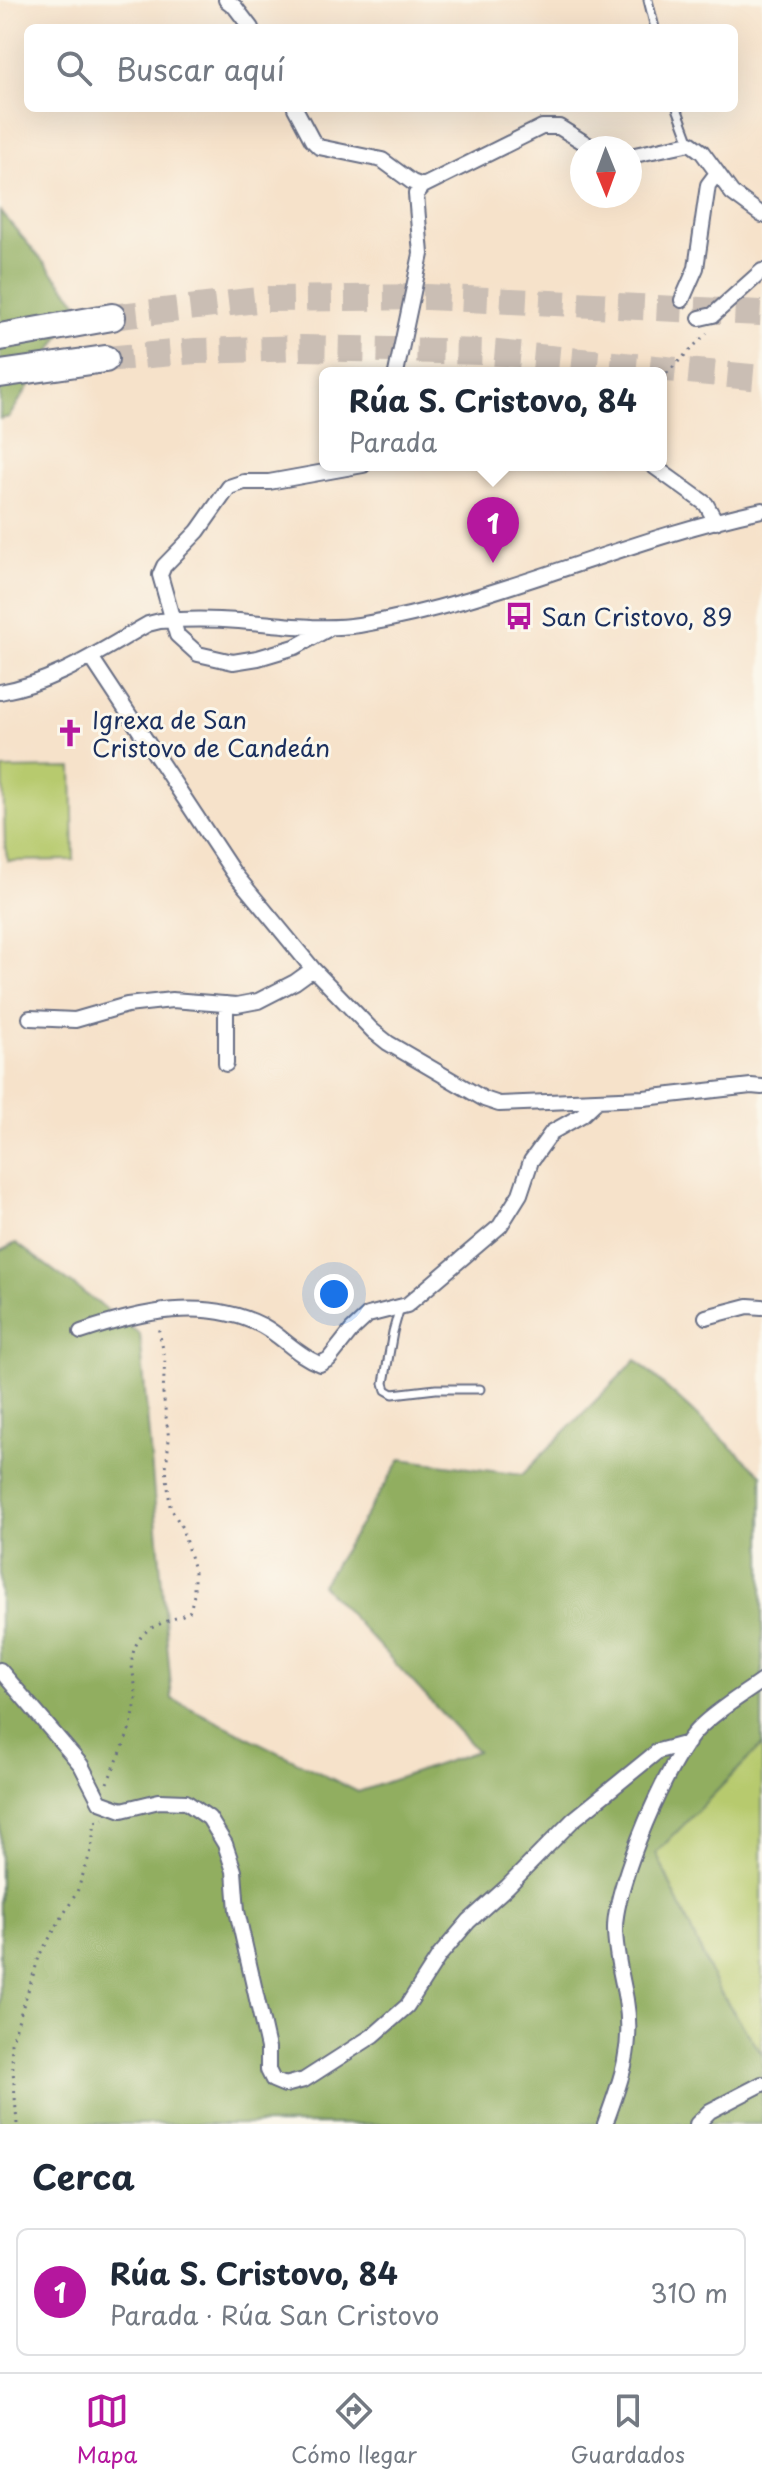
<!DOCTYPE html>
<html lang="es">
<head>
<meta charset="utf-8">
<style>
  :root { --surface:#fff; --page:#f2f2f3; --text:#1f2937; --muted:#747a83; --line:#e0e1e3; --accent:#b5179e }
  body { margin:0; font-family:"Playpen Sans",sans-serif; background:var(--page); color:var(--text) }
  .compass { position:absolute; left:570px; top:136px; width:72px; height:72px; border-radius:50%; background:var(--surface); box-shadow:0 8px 32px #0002; rotate:179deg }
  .you { position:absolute; left:334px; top:1294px; width:28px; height:28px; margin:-20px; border:6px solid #fff; border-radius:50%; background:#1a73e8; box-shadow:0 0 0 12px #1a73e833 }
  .badge { display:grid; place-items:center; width:52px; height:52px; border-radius:50%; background:var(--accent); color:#fff; font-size:26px; font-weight:700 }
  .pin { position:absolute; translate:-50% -66px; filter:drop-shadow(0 2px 4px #0008) }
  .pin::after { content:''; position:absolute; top:42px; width:28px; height:24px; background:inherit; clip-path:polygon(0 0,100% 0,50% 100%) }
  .popup { position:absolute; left:319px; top:367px; width:348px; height:104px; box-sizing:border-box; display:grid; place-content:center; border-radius:12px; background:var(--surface); filter:drop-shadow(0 2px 6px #0005); font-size:26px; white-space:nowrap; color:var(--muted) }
  .popup b { font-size:30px; color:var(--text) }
  .popup::after { content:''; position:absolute; left:50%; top:100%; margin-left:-16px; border:16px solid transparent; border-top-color:var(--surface) }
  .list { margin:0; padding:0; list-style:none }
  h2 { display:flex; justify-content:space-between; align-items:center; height:104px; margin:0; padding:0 32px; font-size:34px }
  h2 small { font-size:26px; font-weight:400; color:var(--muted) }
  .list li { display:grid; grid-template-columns:52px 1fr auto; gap:24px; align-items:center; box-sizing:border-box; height:128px; margin:0 16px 16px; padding:0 16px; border:2px solid var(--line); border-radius:12px }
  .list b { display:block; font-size:30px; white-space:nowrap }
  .list p { margin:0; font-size:26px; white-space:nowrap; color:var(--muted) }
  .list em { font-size:26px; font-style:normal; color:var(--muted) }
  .icon { flex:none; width:44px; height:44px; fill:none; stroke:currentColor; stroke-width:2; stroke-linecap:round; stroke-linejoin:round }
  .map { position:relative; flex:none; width:762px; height:2124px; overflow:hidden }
  .search { position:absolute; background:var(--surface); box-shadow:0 8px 32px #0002; left:24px; right:24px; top:24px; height:88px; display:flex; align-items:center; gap:20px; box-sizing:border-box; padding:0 28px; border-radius:12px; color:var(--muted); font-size:30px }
  .sheet { height:248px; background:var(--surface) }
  nav { display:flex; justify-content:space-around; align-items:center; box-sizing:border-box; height:112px; border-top:2px solid var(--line); background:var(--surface); font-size:22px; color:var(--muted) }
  nav a { display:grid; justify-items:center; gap:4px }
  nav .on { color:var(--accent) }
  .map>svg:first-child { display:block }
  .green { fill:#b7ca6e; stroke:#697c66; stroke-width:2 }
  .forest { fill:#91ae61; stroke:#566e60; stroke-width:2 }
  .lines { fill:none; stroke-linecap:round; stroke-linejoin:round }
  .highway-tunnel { stroke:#cabeb4; stroke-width:26; stroke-dasharray:26 13; stroke-linecap:butt }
  .lane-casing { stroke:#686e84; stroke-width:11 }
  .street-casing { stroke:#686e84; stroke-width:18 }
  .highway-casing { stroke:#686e84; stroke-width:30 }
  .path { stroke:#686e84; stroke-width:3; stroke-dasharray:2 6; stroke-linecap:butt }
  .lane { stroke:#fff; stroke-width:7 }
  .street { stroke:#fff; stroke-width:14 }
  .highway { stroke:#fff; stroke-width:26 }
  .labels { text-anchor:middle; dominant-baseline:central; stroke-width:6; stroke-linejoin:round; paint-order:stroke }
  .poi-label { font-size:24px; fill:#1b2f5e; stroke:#fbf7ec; text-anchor:start }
</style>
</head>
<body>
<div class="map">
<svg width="762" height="2124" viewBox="0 0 762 2124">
  <rect width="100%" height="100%" fill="#fbf7ec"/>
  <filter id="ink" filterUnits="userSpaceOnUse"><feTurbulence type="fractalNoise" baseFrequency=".0125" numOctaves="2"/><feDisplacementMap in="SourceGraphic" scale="16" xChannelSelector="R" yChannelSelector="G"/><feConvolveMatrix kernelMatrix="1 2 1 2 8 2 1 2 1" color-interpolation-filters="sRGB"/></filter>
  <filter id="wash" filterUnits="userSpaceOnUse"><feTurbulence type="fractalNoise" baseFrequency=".006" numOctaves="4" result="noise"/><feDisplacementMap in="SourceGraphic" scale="32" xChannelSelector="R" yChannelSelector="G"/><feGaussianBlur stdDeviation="1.8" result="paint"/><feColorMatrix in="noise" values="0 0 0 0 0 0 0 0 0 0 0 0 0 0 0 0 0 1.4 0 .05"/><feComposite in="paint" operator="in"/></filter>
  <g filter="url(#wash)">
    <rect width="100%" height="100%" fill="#f6e2ca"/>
    <path class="green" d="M72,768L74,860L8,861L5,847L3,769Z
      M762,1684V2054L717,1987L642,1846Z"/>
    <path class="forest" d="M0,211L80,305L9,417L0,419Z
      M16,1243L140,1334L172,1699L358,1792L477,1751L322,1585L401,1459L522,1475L636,1360L762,1475V1745L656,1853L717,1987L762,2054V2124H0V1251Z"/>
  </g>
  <g filter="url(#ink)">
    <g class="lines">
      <path class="highway-tunnel" d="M112,317L265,299L427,297L762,313
        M105,359L196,351L303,348L486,352L762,378"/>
      <defs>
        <path id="lane" d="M648,0L655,28
          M677,108L690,143
          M400,1307L393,1332L384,1383L386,1390L393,1394L436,1389H480"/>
        <path id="street" d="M226,0L235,7L251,28
          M295,108L312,140L319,147L382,160L412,182L423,186
          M630,156L690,143L702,152L732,193L762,215
          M682,300L696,268L708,185L717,173
          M700,318L713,315L762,271
          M396,373L421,254L416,194L423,186L542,127H559L593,148
          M652,465L706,504L716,522
          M328,629L295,647L258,658L233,662L198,654L177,635L160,575L164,566L198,531L229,487L244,482H269L363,465
          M91,657L233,872L313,969L373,1031L388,1043L484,1099L499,1104L644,1098L751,1086L762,1087
          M0,692C56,682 100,651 148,624L160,621C186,619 213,619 239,621C279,624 319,631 359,625C497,602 625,539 762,510
          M226,1004V1064
          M30,1018L75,1020L127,1005L172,1000L237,1005L258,1001L295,982L313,969
          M706,1317L748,1306L762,1307
          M81,1332C139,1312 205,1296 263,1326C283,1337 298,1356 320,1364L329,1359L352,1330L368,1315L407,1305L500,1226L520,1194L531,1161L552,1132L582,1115L597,1101
          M0,1670L81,1765L100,1802L122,1810L159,1801L186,1802L209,1818L225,1844L234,1871L237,1911L268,2048V2070L273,2080L285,2085L304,2080L374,2035L407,2006L439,1956L469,1921L507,1887L573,1820L658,1751L688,1743
          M605,2124C621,2081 634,2047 626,2000C622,1976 615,1953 615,1928C615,1885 668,1758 699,1728C717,1710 741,1696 762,1681
          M697,2124L710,2111L762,2084"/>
        <path id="highway" d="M0,337L112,317
          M0,374L105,359"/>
      </defs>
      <use href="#lane" class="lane-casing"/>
      <use href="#street" class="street-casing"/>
      <use href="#highway" class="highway-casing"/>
      <path class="path" d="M661,379L707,333
        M107,1783C118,1758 134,1727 136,1699C137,1676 124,1662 140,1638C150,1623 175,1621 190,1611L194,1595V1570L182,1528L170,1506L166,1468L169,1440L163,1393L165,1358L158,1327
        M17,2124L11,2043L40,1954L77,1892L91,1851L95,1822L103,1819"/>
      <use href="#lane" class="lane"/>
      <use href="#street" class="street"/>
      <use href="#highway" class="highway"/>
    </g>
  </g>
  <defs>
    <symbol id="bus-bare" viewBox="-9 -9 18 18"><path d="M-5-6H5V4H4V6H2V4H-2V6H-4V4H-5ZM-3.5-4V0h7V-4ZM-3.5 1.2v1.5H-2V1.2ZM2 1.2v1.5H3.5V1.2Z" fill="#b5179e" stroke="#fbf7ec" stroke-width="2.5" paint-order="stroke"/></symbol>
    <symbol id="church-bare" viewBox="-9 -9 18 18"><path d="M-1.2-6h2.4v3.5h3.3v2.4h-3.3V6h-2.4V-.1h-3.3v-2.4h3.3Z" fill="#b5179e" stroke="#fbf7ec" stroke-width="2.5" paint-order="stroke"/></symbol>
  </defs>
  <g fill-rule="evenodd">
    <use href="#bus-bare" x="499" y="596" width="40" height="40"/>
    <use href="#church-bare" x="50" y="713" width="40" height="40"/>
  </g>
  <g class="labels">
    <g class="poi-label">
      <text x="541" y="616">San Cristovo, 89</text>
      <text x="92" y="719">Igrexa de San<tspan x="92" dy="28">Cristovo de Candeán</tspan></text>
    </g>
  </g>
</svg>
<svg class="compass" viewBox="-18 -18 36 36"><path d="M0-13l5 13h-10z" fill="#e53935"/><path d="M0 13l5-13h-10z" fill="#747a83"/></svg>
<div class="you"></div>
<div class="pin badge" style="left:493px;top:563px">1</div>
<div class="popup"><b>Rúa S. Cristovo, 84</b>Parada</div>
<div class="search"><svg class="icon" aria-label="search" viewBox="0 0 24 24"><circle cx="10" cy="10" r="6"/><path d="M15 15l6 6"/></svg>Buscar aquí</div>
</div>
<section class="sheet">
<h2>Cerca<small></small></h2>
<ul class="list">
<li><span class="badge">1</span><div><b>Rúa S. Cristovo, 84</b><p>Parada · Rúa San Cristovo</p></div><em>310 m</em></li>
</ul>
</section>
<nav>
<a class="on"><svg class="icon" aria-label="map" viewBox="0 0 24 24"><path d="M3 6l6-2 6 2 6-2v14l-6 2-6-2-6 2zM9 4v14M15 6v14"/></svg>Mapa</a>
<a><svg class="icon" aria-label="directions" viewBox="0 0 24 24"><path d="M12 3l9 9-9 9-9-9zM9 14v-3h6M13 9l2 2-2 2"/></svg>Cómo llegar</a>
<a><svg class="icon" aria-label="saved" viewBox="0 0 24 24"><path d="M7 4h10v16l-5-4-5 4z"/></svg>Guardados</a>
</nav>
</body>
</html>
